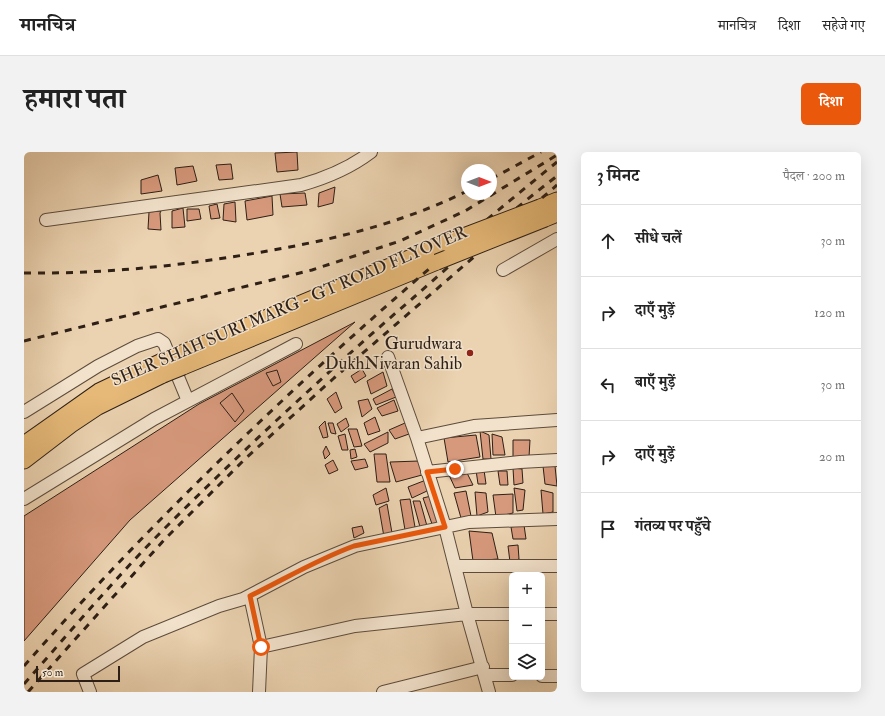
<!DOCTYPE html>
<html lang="hi">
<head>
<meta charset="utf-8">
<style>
  :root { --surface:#fff; --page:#f2f2f2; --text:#222; --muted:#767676; --line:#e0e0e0; --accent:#ea580c }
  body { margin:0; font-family:"IM FELL Double Pica","Noto Serif Devanagari",serif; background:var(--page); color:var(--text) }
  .controls { position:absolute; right:12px; bottom:12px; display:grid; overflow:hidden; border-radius:6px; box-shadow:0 4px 16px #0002 }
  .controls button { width:36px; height:36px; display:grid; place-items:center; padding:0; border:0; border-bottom:1px solid var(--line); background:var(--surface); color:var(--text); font:20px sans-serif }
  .compass { position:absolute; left:437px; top:12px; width:36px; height:36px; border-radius:50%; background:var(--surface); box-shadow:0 4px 16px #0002; rotate:90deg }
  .scale { position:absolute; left:12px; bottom:10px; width:84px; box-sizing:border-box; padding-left:4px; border:2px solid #2d1f16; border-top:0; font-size:11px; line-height:14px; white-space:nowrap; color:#2d1f16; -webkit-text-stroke:3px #f2e2cc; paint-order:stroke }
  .stop { position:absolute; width:12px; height:12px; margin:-9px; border:3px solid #ea580c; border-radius:50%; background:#fff }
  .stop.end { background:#ea580c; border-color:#fff; box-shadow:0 1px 4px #0008 }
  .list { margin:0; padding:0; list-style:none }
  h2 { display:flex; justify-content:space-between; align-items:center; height:52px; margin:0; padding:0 16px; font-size:17px }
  h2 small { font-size:13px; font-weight:400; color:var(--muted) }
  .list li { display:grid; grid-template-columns:26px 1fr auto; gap:12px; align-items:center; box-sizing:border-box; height:72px; padding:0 16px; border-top:1px solid var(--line) }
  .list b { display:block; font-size:15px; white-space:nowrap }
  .list em { font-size:13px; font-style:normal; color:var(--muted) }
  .icon { flex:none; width:22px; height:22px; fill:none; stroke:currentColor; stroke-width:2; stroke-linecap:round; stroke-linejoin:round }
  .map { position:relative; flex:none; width:533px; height:540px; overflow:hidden; border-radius:6px }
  header { display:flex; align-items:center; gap:24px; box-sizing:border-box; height:56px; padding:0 20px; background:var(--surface); border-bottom:1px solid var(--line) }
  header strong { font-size:19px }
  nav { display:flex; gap:22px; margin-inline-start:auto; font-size:14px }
  .intro { display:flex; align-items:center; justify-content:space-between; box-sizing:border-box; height:96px; padding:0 24px }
  h1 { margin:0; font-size:28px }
  .button { padding:10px 18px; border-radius:6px; background:var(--accent); color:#fff; font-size:14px; font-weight:700 }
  main { display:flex; gap:24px; padding:0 24px }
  aside { flex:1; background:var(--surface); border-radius:6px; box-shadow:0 4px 16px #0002 }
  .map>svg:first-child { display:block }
  .building { fill:#d7997c; stroke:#2d1f16 }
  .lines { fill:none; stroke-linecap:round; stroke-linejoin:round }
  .minor-casing { stroke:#5c4c3c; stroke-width:14 }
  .major-casing { stroke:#2d1f16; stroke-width:17 }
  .minor { stroke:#f2e2cc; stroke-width:12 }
  .major { stroke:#e6b978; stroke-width:15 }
  .rail { stroke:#2d1f16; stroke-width:3; stroke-dasharray:7 7; stroke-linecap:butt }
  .major-bridge-casing { stroke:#2d1f16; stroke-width:17; stroke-linecap:butt }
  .major-bridge { stroke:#e6b978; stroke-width:15 }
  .route { stroke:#ea580c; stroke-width:5 }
  .poi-dot { fill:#8f2418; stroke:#f2e2cc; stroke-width:1.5 }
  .labels { text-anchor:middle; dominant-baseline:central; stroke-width:3; stroke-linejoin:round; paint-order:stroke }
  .street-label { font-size:17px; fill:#2d1f16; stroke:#f2e2cc }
  .poi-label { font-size:17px; fill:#2d1f16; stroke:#f2e2cc; text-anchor:end }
</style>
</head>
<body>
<header>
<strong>मानचित्र</strong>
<nav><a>मानचित्र</a><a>दिशा</a><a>सहेजे गए</a></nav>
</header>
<div class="intro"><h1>हमारा पता</h1><a class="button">दिशा</a></div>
<main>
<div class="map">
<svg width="533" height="540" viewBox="0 0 533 540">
  <rect width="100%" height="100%" fill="#ebd2b0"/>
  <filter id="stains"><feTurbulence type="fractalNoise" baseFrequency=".005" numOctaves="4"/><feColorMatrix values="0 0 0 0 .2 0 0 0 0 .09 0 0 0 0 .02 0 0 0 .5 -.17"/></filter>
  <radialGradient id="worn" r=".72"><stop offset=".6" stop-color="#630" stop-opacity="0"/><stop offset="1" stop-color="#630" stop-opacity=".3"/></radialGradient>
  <path class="building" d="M273,0L274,18L253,20L251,1Z
    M207,12L209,27L195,28L192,13Z
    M169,14L173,29L153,33L151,16Z
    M134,23L138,39L117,42V28Z
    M311,35L309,51L294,55L295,41Z
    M281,41L283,53L258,55L256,42Z
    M248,44L249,63L223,68L221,49Z
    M211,50L212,70L199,68L200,52Z
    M193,52L196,66L187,67L185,54Z
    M159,56L161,75L148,76V59Z
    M163,57H175L177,67L163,69Z
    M137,59L136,61L137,78L124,77L125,60Z
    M331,170L106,368L0,489V364L175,252Z
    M338,217L342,224L331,231L327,224Z
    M253,218L257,230L249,234L242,221Z
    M359,220L363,234L347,242L343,229Z
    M368,237L372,245L352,253L349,247Z
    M312,240L318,256L311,261L303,247Z
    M208,241L220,259L211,270L196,251Z
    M344,247L348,257L338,265L334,249Z
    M370,248L374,259L358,264L353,256Z
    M351,265L356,279L344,283L340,271Z
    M322,266L325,274L317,280L313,272Z
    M301,269L304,285L299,286L295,275Z
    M304,271H309L312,282L307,281Z
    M381,271L385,282L371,287L365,278Z
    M324,277H333L338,294L330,295Z
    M456,279L465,283L467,307H459Z
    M364,280V291L346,300L340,292Z
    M321,282L324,298H318L314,284Z
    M468,282L478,285L481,303H469Z
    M452,283L456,305L424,310L420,286Z
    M489,288H506L505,305L489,306Z
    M302,294L306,302L301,307L299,300Z
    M331,297L333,305L327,307L326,298Z
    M350,302H362L366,330H353Z
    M341,307L344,315L331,318L327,309Z
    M309,308L314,318L305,322L301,313Z
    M395,309L398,323L372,330L366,310Z
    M519,314H531L533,334L521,332Z
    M489,316L498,317L499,331L490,333Z
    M452,318H460L462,332H454Z
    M474,319H483L484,333H476Z
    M443,321L449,333L431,336L425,323Z
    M402,328L403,339L388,346L384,335Z
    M362,336L365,349L352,353L349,343Z
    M490,336L501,338L499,358L493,359Z
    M517,338L529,341V360L519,362Z
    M442,339L447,364L437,366L430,341Z
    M451,340L462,341L464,360L453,364Z
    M489,342V361L472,365L469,343Z
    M407,344L418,372H408L399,346Z
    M386,347L391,375L381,378L376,348Z
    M389,349H396L403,374L396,375Z
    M363,352L368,381L360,385L355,356Z
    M500,373L502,387H489L487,375Z
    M338,374L340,381L330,386L328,376Z
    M445,379L468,381L474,407L449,409Z
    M494,393L495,407L486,410L484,394Z"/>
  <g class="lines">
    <defs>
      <path id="minor" d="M22,68L277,33C302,26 326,16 347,0
        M479,118L533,87
        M364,205L393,286L421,375L443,462L465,540
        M0,260L74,214L113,194L134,187L140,191L164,249
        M393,286L450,274L533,268
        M403,320L496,310L533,308
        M0,347L130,267L272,192
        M431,414H533
        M226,444L237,495L235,540
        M518,462H533
        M237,495L331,474L443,462H488
        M461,523H488
        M518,524H533
        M66,540L59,522L119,485L195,454L219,447L280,415L331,394L445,370L533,367
        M359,540L459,515"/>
      <path id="major" d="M516,55L533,48
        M521,67L533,62
        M155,202L421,91
        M159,215L413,110
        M0,292L75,239L138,209
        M0,309L47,273L74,255L139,223"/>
    </defs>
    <use href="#minor" class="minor-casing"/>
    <use href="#major" class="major-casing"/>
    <use href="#minor" class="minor"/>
    <use href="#major" class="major"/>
    <path class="rail" d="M467,27L517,0
      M0,121C78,122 155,114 232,101C304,89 377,72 443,39
      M0,189L288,118L376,89L441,59L533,3
      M0,514C162,330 343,164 533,10
      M0,532C45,481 89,429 136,381C218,299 302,221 389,146C436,105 483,62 533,24
      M4,540L140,388L221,307L310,226L533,33"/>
    <defs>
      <path id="major-bridge" d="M421,91L516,55
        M413,110L521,67
        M138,209L155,202
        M139,223L159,215"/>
    </defs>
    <use href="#major-bridge" class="major-bridge-casing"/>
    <use href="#major-bridge" class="major-bridge"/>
  </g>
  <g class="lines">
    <path class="route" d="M237,495L226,444C261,427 294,407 330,394L421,375L403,320L431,317"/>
  </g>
  <circle class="poi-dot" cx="446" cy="201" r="4"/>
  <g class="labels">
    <g class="street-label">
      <text transform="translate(265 154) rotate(-23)">SHER SHAH SURI MARG - GT ROAD FLYOVER</text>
    </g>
    <g class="poi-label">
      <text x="438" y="191">Gurudwara<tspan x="438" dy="20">DukhNivaran Sahib</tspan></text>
    </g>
  </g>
  <rect width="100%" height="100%" filter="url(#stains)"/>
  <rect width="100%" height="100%" fill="url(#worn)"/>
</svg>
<div class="controls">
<button>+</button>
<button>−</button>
<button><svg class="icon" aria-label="layers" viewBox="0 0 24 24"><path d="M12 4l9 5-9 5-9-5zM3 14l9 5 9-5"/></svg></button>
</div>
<svg class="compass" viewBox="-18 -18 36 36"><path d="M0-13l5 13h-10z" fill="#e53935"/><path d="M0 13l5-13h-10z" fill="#767676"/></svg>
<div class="scale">50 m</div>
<div class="stop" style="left:237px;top:495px"></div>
<div class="stop end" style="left:431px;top:317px"></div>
</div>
<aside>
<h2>3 मिनट<small>पैदल · 200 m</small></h2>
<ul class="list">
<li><svg class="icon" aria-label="ahead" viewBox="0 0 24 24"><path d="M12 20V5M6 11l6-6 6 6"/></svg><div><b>सीधे चलें</b></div><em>30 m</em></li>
<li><svg class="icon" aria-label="right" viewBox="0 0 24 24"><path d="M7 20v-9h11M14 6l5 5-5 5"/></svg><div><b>दाएँ मुड़ें</b></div><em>120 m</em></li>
<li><svg class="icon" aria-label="left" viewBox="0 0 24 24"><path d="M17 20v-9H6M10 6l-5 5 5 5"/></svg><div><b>बाएँ मुड़ें</b></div><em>30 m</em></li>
<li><svg class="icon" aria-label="right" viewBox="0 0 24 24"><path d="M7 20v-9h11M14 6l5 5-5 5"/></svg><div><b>दाएँ मुड़ें</b></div><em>20 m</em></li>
<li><svg class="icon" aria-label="arrive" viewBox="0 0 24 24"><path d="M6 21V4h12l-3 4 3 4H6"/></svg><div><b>गंतव्य पर पहुँचे</b></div></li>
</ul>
</aside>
</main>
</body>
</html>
